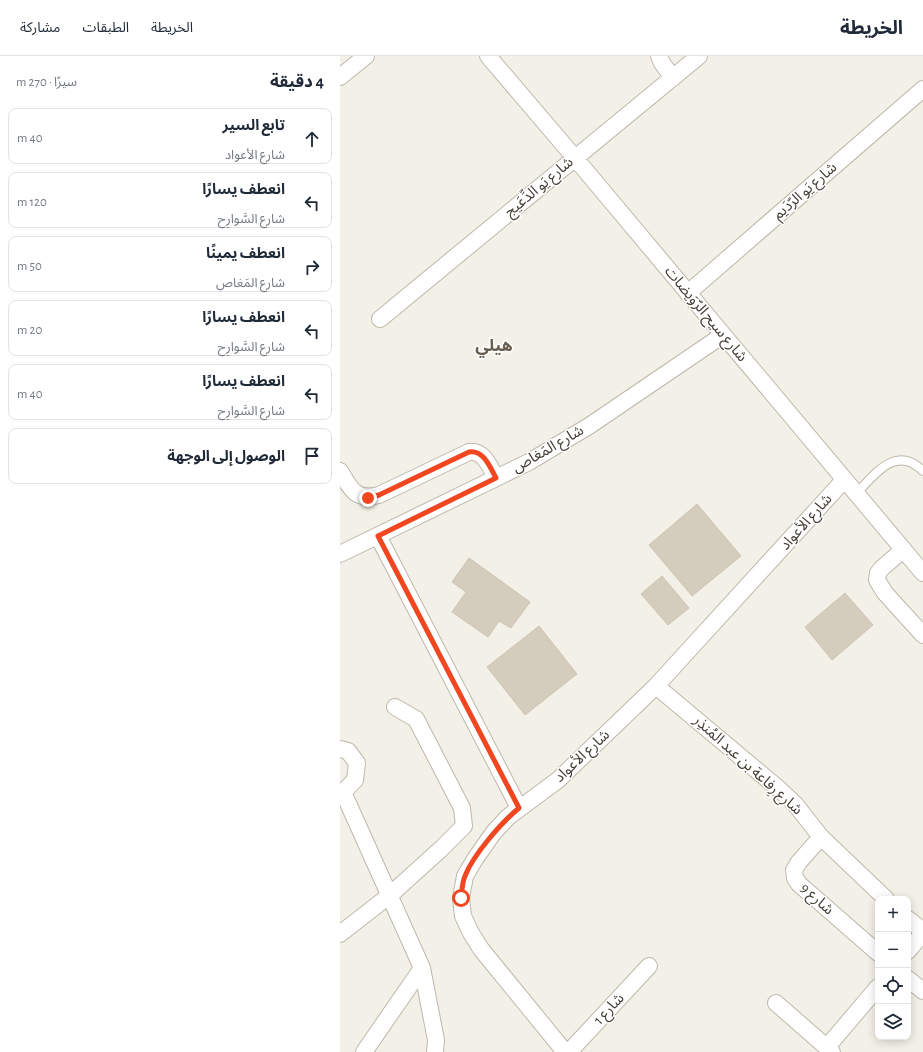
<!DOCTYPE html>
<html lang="ar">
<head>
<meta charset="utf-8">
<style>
  :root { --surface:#fff; --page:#f6f6f7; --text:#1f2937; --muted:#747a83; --line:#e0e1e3 }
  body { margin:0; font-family:"Alegreya Sans","Noto Sans Arabic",sans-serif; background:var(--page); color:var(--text); direction:rtl }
  .controls { position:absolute; right:12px; bottom:12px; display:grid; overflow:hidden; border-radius:8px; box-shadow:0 2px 10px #0003 }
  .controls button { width:36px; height:36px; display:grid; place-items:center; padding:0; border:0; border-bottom:1px solid var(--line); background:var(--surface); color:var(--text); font:20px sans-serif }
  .stop { position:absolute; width:12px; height:12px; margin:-9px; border:3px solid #f04721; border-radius:50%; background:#fff }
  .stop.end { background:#f04721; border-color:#fff; box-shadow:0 1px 4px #0008 }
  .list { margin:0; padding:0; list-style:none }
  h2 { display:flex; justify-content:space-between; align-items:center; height:52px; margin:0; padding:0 16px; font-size:17px }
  h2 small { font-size:13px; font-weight:400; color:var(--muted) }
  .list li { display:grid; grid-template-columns:26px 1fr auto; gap:12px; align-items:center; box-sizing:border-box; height:56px; margin:0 8px 8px; padding:0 8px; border:1px solid var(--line); border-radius:8px }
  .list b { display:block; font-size:15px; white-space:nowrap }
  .list p { margin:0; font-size:13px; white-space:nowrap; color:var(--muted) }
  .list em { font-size:13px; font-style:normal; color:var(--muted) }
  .icon { flex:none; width:22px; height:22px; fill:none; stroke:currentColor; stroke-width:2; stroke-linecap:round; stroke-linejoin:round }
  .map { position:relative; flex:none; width:583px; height:996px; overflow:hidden; direction:ltr }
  header { display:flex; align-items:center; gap:24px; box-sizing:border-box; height:56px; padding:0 20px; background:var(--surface); border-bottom:1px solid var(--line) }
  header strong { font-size:19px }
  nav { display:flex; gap:22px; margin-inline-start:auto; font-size:14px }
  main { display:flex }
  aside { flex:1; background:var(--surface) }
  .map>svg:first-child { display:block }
  .building { fill:#d4ccbd; stroke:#cec4b1 }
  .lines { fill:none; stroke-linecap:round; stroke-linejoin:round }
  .lane-casing { stroke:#beb8aa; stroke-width:10 }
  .street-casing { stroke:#beb8aa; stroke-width:18 }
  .lane { stroke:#fff; stroke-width:8 }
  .street { stroke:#fff; stroke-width:16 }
  .route { stroke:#f04721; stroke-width:5 }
  .labels { text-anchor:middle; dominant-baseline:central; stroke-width:3; stroke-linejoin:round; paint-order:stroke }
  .street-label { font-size:15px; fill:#454036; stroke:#fff }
  .quarter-label { font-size:17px; font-weight:bold; fill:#685e4e; stroke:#fff }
</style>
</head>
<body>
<header>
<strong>الخريطة</strong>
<nav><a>الخريطة</a><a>الطبقات</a><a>مشاركة</a></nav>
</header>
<main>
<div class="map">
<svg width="583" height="996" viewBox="0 0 583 996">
  <rect width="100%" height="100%" fill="#f3f0e7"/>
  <path class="building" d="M357,448L401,500L352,540L309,489Z
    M129,502L190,546L171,572L159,565L148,581L112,556L126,536L112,526Z
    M322,520L349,552L328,569L301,538Z
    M505,537L533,569L492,604L465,571Z
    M199,570L237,618L185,659L147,611Z"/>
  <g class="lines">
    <defs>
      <path id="lane" d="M516,438C535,418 556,388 583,415"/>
      <path id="street" d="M148,0L235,102L583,517
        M319,0L322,7L333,22
        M0,21L26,0
        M348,237L583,33
        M40,263L359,0
        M0,415C11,433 15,445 39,439L129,396C144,394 150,411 156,422
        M38,480L179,752
        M563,494L542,512L538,517L537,524L545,537L583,579
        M0,498L189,406L249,370L383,279
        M316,630L439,733L455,748L481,781L546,843
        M0,693L8,695L17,707L15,724L3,736H0
        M3,736L82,912L96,984L95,996
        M481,781L459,806L454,814L455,822L459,828L538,897
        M568,863L583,875
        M0,878L50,839L102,792L124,770L122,752L76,663L55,651
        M568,895L583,877
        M568,923L583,935
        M436,947L492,996
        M487,991L538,931
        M24,996L82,912
        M225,996L141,893L131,877L123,860L121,842L125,820L135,803L154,776L168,761L218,724L316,630L504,424
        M229,996L309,910"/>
    </defs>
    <use href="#lane" class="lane-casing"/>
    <use href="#street" class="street-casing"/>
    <use href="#lane" class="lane"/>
    <use href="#street" class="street"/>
  </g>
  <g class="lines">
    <path class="route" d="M28,442L39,439L129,396C144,394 150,411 156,422L38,480L179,752C161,767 133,799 125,820C122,827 122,835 121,842"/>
  </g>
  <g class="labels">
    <g class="street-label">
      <text transform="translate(199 131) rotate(-40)">شارع يَو الدِّعَيج</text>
      <text transform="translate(465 135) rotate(-41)">شارع يَو الرّدَيم</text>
      <text transform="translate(366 258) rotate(50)">شارع سيح الرّوَيضات</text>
      <text transform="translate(208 393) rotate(-30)">شارع المَغاص</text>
      <text transform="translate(466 466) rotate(-48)">شارع الأعواد</text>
      <text transform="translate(242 700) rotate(-43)">شارع الأعواد</text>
      <text transform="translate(408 709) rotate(42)">شارع رِفاعة بن عبد المُنذِر</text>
      <text transform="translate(477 843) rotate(42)">شارع 9</text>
      <text transform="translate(269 953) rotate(-47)">شارع 1</text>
    </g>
    <g class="quarter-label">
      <text x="154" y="289">هيلي</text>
    </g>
  </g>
</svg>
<div class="controls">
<button>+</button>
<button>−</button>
<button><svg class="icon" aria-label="locate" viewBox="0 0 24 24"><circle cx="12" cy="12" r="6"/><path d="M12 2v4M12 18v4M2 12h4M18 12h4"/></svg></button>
<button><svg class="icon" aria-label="layers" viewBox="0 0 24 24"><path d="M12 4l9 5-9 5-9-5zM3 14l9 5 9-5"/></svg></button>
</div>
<div class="stop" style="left:121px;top:842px"></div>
<div class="stop end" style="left:28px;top:442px"></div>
</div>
<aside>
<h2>4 دقيقة<small>سيرًا · 270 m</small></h2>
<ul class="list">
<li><svg class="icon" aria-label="ahead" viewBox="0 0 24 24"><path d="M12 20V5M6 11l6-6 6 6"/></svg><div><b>تابع السير</b><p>شارع الأعواد</p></div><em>40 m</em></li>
<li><svg class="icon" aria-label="left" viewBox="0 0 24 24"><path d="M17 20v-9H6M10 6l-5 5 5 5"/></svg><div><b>انعطف يسارًا</b><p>شارع السَّوارِح</p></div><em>120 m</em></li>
<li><svg class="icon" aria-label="right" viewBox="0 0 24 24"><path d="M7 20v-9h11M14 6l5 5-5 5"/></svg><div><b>انعطف يمينًا</b><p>شارع المَغاص</p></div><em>50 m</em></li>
<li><svg class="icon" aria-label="left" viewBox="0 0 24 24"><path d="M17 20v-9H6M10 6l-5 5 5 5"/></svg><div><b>انعطف يسارًا</b><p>شارع السَّوارِح</p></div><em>20 m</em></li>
<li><svg class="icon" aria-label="left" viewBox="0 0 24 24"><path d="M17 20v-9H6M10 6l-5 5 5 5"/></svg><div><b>انعطف يسارًا</b><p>شارع السَّوارِح</p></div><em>40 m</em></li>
<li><svg class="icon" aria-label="arrive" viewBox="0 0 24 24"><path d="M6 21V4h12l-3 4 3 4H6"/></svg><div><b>الوصول إلى الوجهة</b></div></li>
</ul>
</aside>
</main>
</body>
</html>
